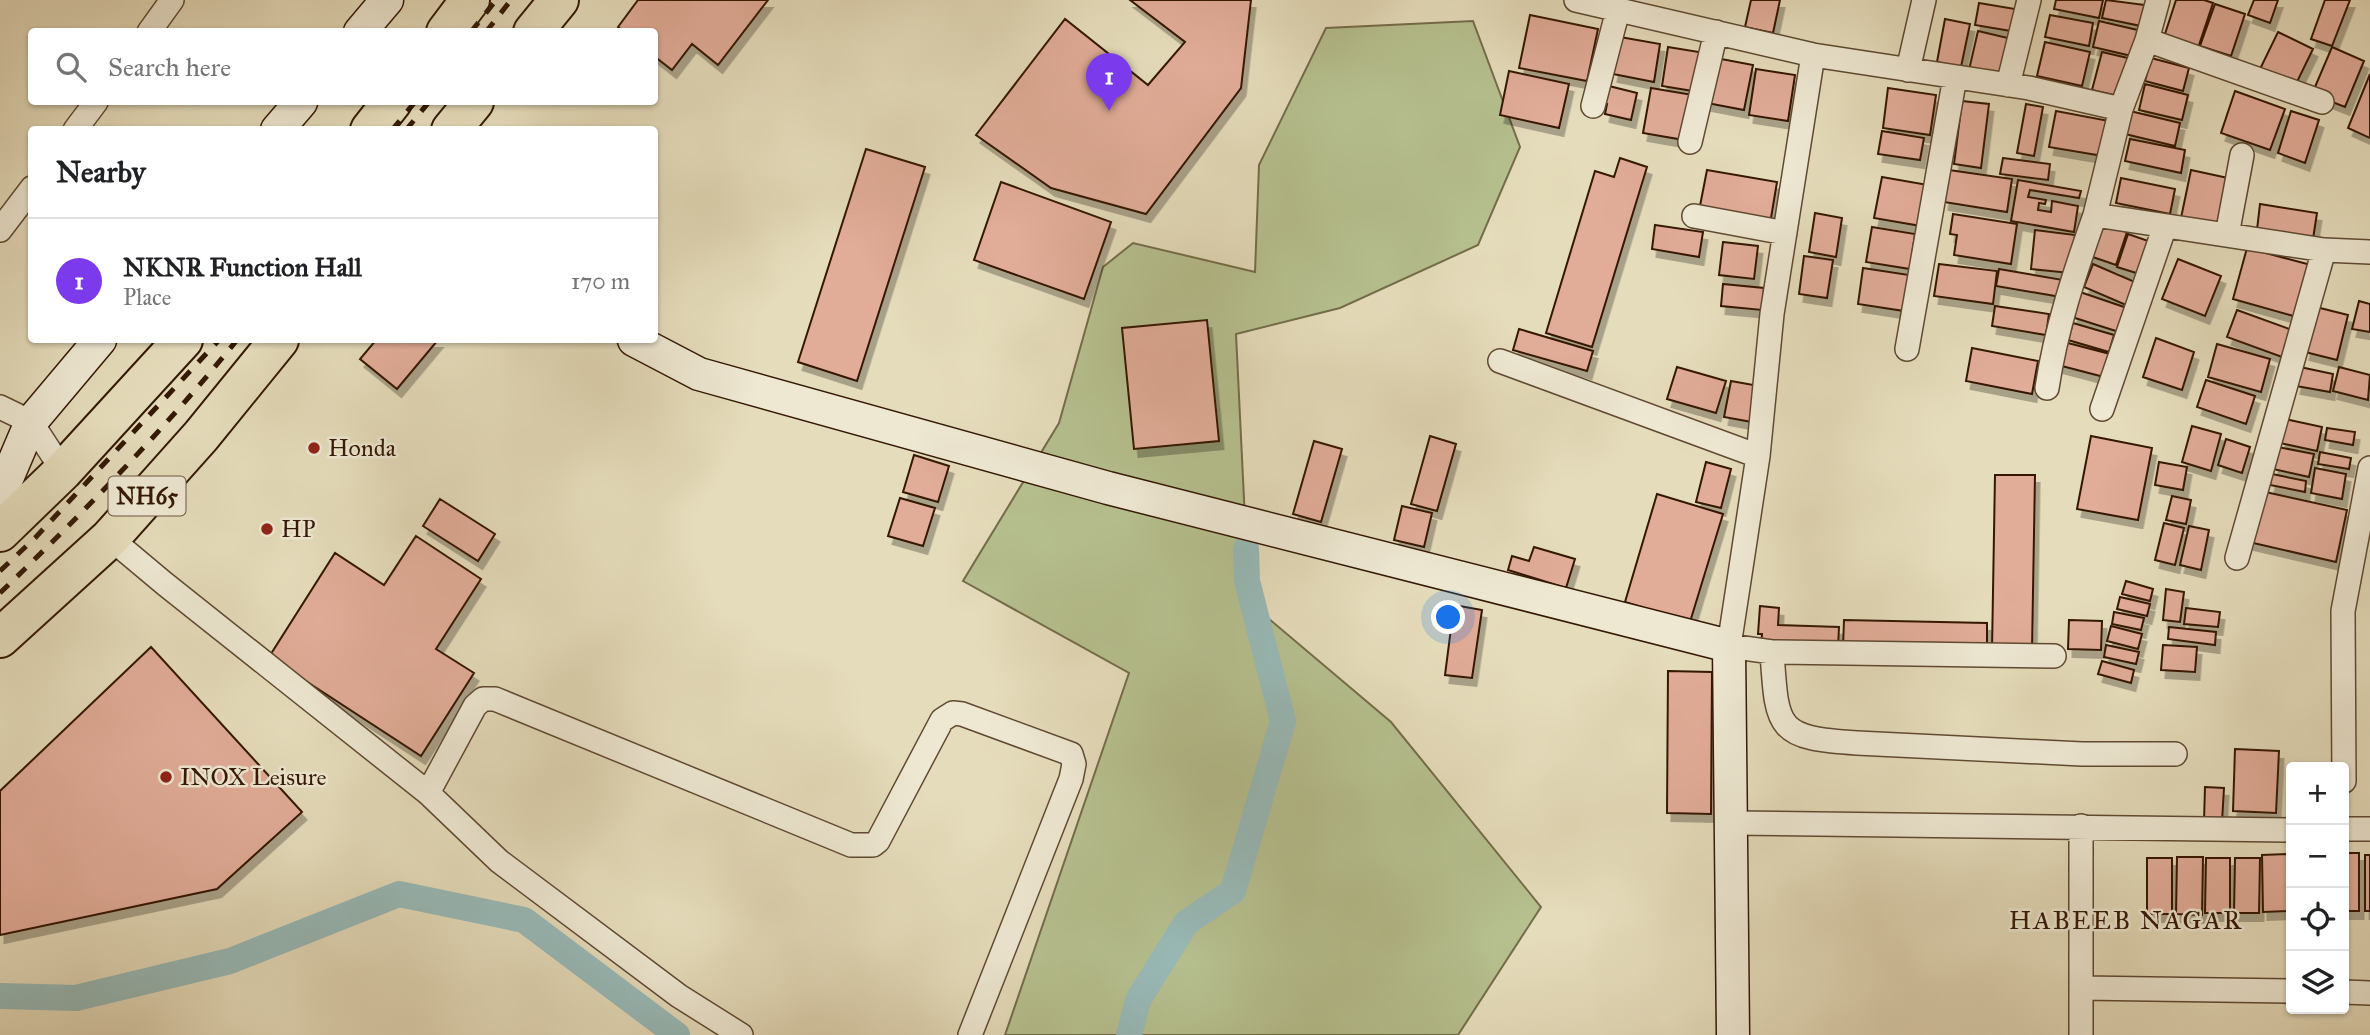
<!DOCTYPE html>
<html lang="en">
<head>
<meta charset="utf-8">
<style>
  :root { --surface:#fff; --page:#f2f2f2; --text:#202124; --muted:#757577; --line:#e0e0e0; --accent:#7c3aed }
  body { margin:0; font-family:"IM FELL Great Primer",serif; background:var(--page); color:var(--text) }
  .controls { position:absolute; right:21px; bottom:21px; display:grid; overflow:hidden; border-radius:7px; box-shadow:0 2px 5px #0004 }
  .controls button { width:63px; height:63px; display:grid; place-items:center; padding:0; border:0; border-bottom:2px solid var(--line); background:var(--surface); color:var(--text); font:35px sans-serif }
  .you { position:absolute; left:1449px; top:618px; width:24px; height:24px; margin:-18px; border:5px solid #fff; border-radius:50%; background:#1a73e8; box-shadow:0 0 0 10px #1a73e833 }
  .badge { display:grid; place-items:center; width:46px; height:46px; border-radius:50%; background:var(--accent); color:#fff; font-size:23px; font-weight:700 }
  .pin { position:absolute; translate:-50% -58px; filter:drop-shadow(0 2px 4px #0008) }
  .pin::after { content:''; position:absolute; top:37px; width:24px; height:21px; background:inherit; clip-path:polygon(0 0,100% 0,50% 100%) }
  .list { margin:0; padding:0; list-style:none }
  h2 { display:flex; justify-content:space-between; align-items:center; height:91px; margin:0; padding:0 28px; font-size:30px }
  h2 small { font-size:23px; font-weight:400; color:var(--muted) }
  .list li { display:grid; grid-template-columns:46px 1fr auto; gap:21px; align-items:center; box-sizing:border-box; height:126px; padding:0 28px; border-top:2px solid var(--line) }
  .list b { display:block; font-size:26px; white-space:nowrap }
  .list p { margin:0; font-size:23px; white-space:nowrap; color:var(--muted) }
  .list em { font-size:23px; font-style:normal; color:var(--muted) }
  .icon { flex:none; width:38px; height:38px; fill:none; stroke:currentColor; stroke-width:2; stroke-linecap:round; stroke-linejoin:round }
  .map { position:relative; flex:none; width:2370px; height:1035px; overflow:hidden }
  .search { position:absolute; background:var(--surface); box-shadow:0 2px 5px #0004; left:28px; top:28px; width:630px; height:77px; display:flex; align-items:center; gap:18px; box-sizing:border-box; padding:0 24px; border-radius:7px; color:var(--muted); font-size:26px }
  .panel { position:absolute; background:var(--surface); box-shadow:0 2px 5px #0004; left:28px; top:126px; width:630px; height:217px; border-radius:7px }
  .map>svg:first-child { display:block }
  .green { fill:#b6c08f; stroke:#756c4a; stroke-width:2 }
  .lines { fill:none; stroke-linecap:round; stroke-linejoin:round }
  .canal { stroke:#98bab8; stroke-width:26 }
  .building { fill:#e1ac98; stroke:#341804; stroke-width:2; filter:url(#shadow) }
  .street-casing { stroke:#604932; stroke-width:26 }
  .secondary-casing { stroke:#341804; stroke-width:35 }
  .highway-casing { stroke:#341804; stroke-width:42 }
  .street { stroke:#eee8d3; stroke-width:23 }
  .secondary { stroke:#eee8d3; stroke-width:32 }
  .highway { stroke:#e5dcbb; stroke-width:38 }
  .rail { stroke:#341804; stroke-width:5; stroke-dasharray:12 12; stroke-linecap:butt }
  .poi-dot { fill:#8f2418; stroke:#eee8d3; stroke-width:2.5 }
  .labels { text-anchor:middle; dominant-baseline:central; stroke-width:5; stroke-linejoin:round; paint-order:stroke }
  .shield { fill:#eee8d3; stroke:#6c5642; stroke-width:2 }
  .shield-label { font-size:23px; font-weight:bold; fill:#341804 }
  .poi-label { font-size:24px; fill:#341804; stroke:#eee8d3; text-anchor:start }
  .neighbourhood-label { font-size:26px; letter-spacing:2px; fill:#341804; stroke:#eee8d3 }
</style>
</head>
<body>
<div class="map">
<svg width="2370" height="1035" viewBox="0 0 2370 1035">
  <defs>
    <filter id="shadow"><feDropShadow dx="4.5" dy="8" stdDeviation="0" flood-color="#0004"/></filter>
  </defs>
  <rect width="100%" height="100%" fill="#e5dcbb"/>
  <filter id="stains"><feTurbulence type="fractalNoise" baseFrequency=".00286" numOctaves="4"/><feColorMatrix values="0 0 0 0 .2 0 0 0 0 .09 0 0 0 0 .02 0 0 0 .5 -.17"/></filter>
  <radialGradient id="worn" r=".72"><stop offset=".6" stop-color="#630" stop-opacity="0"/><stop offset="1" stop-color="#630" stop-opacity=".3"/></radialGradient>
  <path class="green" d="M1473,21L1520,147L1478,245L1340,308L1236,334L1249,602L1391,722L1541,907L1458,1035H1005L1129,673L963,581L1059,423L1103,267L1133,243L1255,272L1259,165L1326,28Z"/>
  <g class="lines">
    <path class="canal" d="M0,996L76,998L230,961L399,894L524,920L677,1035
      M1129,1035L1138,1000L1186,923L1233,891L1283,721L1247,581L1246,549"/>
  </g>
  <path class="building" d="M638,0H768L718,65L692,44L672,70L654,56V32H624L618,27Z
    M1130,0H1251L1241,88L1146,214L1051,188L976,135L1065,19L1148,85L1185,42Z
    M1751,0H1780L1773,33L1745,27Z
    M2056,0H2103L2099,18L2054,9Z
    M2106,0L2145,5L2141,26L2102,18Z
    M2176,0H2204L2213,3L2197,51L2163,40Z
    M2254,0H2278L2270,23L2248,15Z
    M2325,0H2350L2332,46L2311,39Z
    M1979,3L2021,10L2017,32L1975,25Z
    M2215,4L2245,14L2231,56L2200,46Z
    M1530,15L1598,29L1587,81L1519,68Z
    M2050,15L2093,23L2089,46L2045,37Z
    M1945,19L1970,24L1961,67L1937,62Z
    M2099,21L2142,31L2136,57L2093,47Z
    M1978,31L2012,39L2003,78L1969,70Z
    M2278,32L2313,49L2295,86L2260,69Z
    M1620,37L1660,44L1654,82L1613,74Z
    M2045,42L2090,52L2082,86L2037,76Z
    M1668,47L1705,53L1699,92L1662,86Z
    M2332,47L2364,61L2345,107L2312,94Z
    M2102,52L2132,59L2122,97L2092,90Z
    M1716,58L1753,65L1744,110L1707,103Z
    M2151,58L2189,68L2183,91L2145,81Z
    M1756,69L1795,75L1788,121L1749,115Z
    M1509,71L1569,84L1559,128L1500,115Z
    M2370,74V138L2348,128Z
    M2145,84L2188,95L2182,120L2139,110Z
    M1605,85L1637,93L1631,120L1605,114L1607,104L1601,103Z
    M1651,88L1693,95L1684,140L1643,133Z
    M1888,88L1936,95L1930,135L1883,128Z
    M2235,91L2285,109L2270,150L2221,133Z
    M1962,101L1989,104L1981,168L1954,164Z
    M2026,104L2043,107L2034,156L2017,153Z
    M2056,111L2109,121L2103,156L2049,147Z
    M2130,111L2180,123L2175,146L2125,134Z
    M2291,111L2319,120L2305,163L2278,153Z
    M1882,131L1924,138L1920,160L1878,154Z
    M2130,139L2185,150L2181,173L2125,161Z
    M866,149L925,167L857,381L798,362Z
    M1620,158L1647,167L1592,347L1546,333L1595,171L1614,177Z
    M2003,158L2050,164L2048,180L2000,174Z
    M1707,170L1777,182L1770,224L1699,211Z
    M1949,170L2012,179L2007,212L1944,202Z
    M2191,170L2228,178L2217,226L2181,218Z
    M1882,177L1928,185L1921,226L1874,218Z
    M2121,178L2175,189L2170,214L2116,203Z
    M2018,180L2081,191L2079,198L2030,190L2028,197L2046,200L2045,204L2039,203L2038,210L2051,212L2052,201L2078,206L2074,232L2011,221Z
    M1001,182L1111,222L1084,299L974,260Z
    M2260,204L2317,213L2313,239L2257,230Z
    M1815,213L1842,218L1836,257L1809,252Z
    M1953,214L2017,224L2011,264L1954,255L1957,235L1950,234Z
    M2094,222L2127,232L2116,265L2084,254Z
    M1655,225L1703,232L1699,257L1652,249Z
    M1872,227L1915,234L1910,269L1866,262Z
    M2035,230L2075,235L2070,273L2031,269Z
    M2128,234L2157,244L2146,276L2117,267Z
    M1723,242L1758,246L1754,279L1719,275Z
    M2247,248L2311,265L2297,317L2233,299Z
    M1804,256L1833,260L1827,298L1799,294Z
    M2178,259L2221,276L2205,316L2162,299Z
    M1939,264L1997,271L1993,304L1934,296Z
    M2093,264L2135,282L2126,305L2084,287Z
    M1863,268L1909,275L1904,311L1858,304Z
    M1999,269L2063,280L2061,297L1996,286Z
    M1723,284L1764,288L1762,310L1721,306Z
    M2080,292L2127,308L2119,332L2072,317Z
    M2359,301L2370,304V332L2352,329Z
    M1995,306L2049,314L2046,335L1992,326Z
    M2316,307L2348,315L2337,360L2305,352Z
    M2237,310L2292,330L2282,357L2227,337Z
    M1207,320L1219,441L1134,449L1122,328Z
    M2073,323L2114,335L2109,352L2068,340Z
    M1519,329L1593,351L1587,371L1513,350Z
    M2156,338L2194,352L2182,390L2143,377Z
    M376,340H438L397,389L360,359Z
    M2064,342L2110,354L2104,377L2058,365Z
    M2217,344L2270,359L2261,392L2208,377Z
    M1972,348L2038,361L2032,394L1966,381Z
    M1677,367L1726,381L1716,413L1667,399Z
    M2300,367L2333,374L2330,392L2296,386Z
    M2339,367L2370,375L2368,400L2333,391Z
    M2206,380L2255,396L2246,424L2197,407Z
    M1731,381L1759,386L1752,422L1724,417Z
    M2285,419L2322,427L2317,451L2280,443Z
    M2192,426L2221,434L2211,471L2182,462Z
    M2327,428L2355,432L2353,445L2325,440Z
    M1430,436L1456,444L1437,511L1411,504Z
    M2091,436L2152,448L2138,520L2077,509Z
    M2226,439L2250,447L2242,473L2218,465Z
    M1314,441L1342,449L1321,522L1293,514Z
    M2278,447L2314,454L2309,477L2273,469Z
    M2320,452L2351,458L2349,469L2318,464Z
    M914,455L949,466L938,502L903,492Z
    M1706,462L1731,469L1721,508L1696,502Z
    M2159,462L2187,467L2183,490L2155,485Z
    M2315,468L2346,474L2342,499L2311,493Z
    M2272,474L2306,481L2305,492L2270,485Z
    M1995,475H2035L2032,650H1992Z
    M2261,491L2347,510L2336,562L2249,542Z
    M1657,494L1723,514L1690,622L1625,602Z
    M2172,496L2191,500L2186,524L2166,520Z
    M900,498L935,508L923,546L888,536Z
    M440,499L495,534L478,561L423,526Z
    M1402,506L1432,513L1424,547L1394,540Z
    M2164,523L2184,528L2175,565L2155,560Z
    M2189,526L2209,530L2201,570L2180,565Z
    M416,536L481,579L436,649L474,673L421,756L269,657L335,553L384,585Z
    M1534,547L1575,559L1566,588L1508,570L1512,556L1529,561Z
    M2126,581L2153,589L2150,601L2122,594Z
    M2166,589L2184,592L2180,622L2163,620Z
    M2120,597L2150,604L2147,616L2117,609Z
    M1454,605L1482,610L1472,678L1445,675Z
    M1760,606L1779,608L1778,625L1839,627L1838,648L1761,645L1762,634H1758Z
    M2186,608L2220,612L2218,627L2184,624Z
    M2114,612L2144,618L2141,630L2112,624Z
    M1844,620L1987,623V649L1843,647Z
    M2069,620L2102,621L2101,650L2068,649Z
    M2111,626L2142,634L2138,649L2107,641Z
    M2169,627L2216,632L2215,645L2168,639Z
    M2106,645L2139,652L2136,664L2104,657Z
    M2163,645L2197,647L2195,672L2161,670Z
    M151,647L302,812L217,889L0,935V791Z
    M2102,661L2134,670L2131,683L2098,674Z
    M1668,671L1712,672L1711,814L1667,813Z
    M2235,749L2279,751L2276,813L2233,811Z
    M2205,787L2224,788L2222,822L2204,821Z
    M2344,853H2359V911H2344Z
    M2287,854L2288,911L2263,912L2262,855Z
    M2365,855H2370V911H2365Z
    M2177,857H2203L2202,915L2176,914Z
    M2147,858H2172V914H2147Z
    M2206,858H2230V913H2205Z
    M2235,858H2260L2259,913H2234Z"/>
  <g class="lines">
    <defs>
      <path id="street" d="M1576,0L1813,55L2029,88L2121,109L2095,215L2324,250L2370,252
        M149,32L172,0
        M2147,40L2322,102
        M1813,55L1772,314L1758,456L1729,646L1772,652L2054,656
        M1908,70L1924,0
        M2008,85L2029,0
        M1593,106L1618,10
        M2121,109L2147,40L2158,0
        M75,130L96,102
        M1690,142L1716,32
        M1694,216L1785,233
        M0,230L32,188
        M2227,235L2242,155
        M1907,349L1955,77
        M1500,361L1758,456
        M2047,388C2056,328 2075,272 2095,215
        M0,407L31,422L63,471
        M2102,409L2165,226
        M110,538L165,584L428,793L499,861L679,996L741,1035
        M2237,558L2324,250
        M1772,652C1777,729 1776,738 1857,743L2082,754H2175
        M2344,781L2343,611L2370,468
        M428,793L475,706L483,699H495L851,845H873L878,841L942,720L953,713L962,714L1071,754L1074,764L1071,779L970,1035
        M1733,823L2291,830
        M2081,826V1035
        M2344,829H2370
        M2082,988L2291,991
        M2344,992L2370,993"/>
      <path id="secondary" d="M360,32L387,0
        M277,130L301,102
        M634,340L699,374L1108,488L1729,646L1733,1035
        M0,495L31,422L100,340"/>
      <path id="highway" d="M446,32L470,0
        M533,32L559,0
        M370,130L392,102
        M451,130L474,102
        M0,532L63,471L183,340
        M0,638L110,538L201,436L279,340"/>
    </defs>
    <use href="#street" class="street-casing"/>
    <use href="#secondary" class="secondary-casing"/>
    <use href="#highway" class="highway-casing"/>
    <use href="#street" class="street"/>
    <use href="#secondary" class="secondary"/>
    <use href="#highway" class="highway"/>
    <path class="rail" d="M471,32L496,0
      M486,32L511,0
      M392,130L415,102
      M406,130L429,102
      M0,571L35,538L219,340
      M0,593C83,513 165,429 237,340"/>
  </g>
  <g class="poi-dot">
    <circle cx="314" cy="448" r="7"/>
    <circle cx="267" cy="529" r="7"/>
    <circle cx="166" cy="777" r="7"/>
  </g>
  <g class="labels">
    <rect class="shield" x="108.5" y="476.5" width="77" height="39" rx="5"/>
    <g class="shield-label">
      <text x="147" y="496">NH65</text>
    </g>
    <g class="poi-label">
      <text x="328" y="448">Honda</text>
      <text x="281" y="529">HP</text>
      <text x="180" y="777">INOX Leisure</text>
    </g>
    <g class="neighbourhood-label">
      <text x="2126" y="920">HABEEB NAGAR</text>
    </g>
  </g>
  <rect width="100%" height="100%" filter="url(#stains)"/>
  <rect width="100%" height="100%" fill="url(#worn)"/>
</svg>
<div class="controls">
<button>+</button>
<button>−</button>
<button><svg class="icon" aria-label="locate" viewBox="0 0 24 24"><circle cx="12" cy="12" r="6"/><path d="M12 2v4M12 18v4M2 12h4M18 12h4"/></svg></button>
<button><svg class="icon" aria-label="layers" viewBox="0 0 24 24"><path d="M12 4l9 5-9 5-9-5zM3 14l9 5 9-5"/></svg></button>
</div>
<div class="you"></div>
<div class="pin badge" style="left:1109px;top:111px">1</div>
<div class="search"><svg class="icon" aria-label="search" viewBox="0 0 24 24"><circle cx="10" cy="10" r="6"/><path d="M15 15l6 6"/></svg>Search here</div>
<section class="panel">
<h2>Nearby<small></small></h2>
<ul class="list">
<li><span class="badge">1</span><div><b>NKNR Function Hall</b><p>Place</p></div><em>170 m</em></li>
</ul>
</section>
</div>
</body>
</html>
